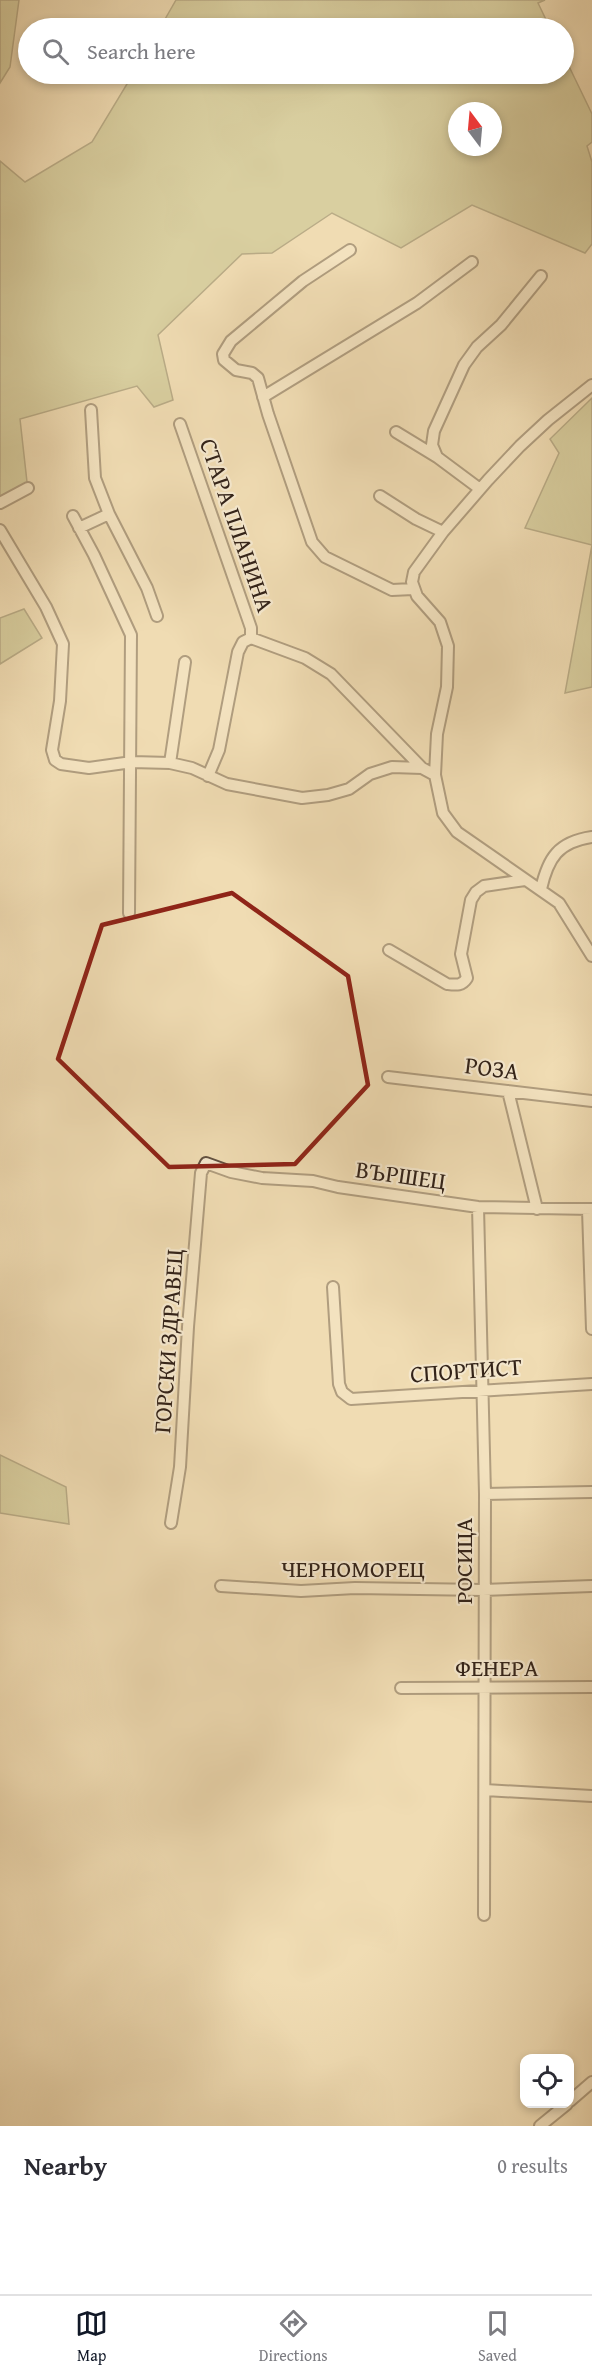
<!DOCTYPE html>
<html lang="en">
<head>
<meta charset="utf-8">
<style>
  :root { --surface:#fff; --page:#f2f2f3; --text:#2b2b33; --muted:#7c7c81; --line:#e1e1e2; --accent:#111827 }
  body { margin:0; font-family:"Gentium Book Plus",serif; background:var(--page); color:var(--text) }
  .controls { position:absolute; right:18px; bottom:18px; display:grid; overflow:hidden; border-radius:12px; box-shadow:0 3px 9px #0003 }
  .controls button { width:54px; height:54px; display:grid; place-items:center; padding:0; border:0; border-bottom:2px solid var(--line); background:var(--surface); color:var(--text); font:30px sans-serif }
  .compass { position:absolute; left:448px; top:102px; width:54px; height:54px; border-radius:50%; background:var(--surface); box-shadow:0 3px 9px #0003; rotate:344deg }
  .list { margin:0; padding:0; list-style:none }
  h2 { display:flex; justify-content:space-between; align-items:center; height:78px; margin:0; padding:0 24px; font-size:26px }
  h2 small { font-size:20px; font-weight:400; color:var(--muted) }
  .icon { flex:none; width:33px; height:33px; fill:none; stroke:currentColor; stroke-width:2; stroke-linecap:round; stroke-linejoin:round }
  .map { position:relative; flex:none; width:592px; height:2126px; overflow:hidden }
  .search { position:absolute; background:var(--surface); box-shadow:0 3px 9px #0003; left:18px; right:18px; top:18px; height:66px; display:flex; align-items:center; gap:15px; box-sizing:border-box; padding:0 21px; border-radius:33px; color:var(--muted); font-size:22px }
  .sheet { height:168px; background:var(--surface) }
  nav { display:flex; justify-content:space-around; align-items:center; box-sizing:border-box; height:84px; border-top:2px solid var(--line); background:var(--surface); font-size:16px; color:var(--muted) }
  nav a { display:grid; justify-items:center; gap:3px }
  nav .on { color:var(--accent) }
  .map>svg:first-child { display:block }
  .green { fill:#bcbf8b; stroke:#787152; stroke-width:1.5; fill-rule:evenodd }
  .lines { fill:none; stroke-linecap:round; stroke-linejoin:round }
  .minor-casing { stroke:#625140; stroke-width:14 }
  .minor { stroke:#f5e8ce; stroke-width:10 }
  .marked { fill:none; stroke:#8f2418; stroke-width:4.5; stroke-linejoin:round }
  .labels { text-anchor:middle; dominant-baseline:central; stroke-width:4.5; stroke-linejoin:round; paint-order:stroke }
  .street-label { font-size:24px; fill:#332319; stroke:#f5e8ce }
</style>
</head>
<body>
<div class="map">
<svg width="592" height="2126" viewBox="0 0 592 2126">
  <rect width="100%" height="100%" fill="#f0dcb3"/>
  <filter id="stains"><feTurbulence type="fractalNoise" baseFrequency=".00333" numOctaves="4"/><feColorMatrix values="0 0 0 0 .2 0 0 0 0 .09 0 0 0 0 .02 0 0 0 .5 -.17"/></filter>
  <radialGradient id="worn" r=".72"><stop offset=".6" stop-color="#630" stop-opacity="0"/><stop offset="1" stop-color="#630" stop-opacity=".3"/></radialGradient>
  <path class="green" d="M0,0H19L10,67L0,83Z
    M176,0H545L538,3L550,28H160Z
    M564,56L592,114V142L587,146L592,162V244L585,253L472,205L401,248L332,213L272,253L242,254L158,335L173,400L154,407L137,386L20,419L27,482L0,503V161L25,182L92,142L133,74H564ZM457,111H493V147H457Z
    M592,398V687L565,693L592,545L525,528L559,453L550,439Z
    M24,609L42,638L0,664V618Z
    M0,1455L66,1487L69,1524L0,1513Z"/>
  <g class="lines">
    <defs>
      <path id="minor" d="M350,250L303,281L231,341L223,354L224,360L236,370L252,373L258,378L268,414L312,542L325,557L392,590L413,589
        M592,385L548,420L520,446L488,480L443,532L414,572L412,582L417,596L440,622L448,646L447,687L437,734L435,775L443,813L457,832L559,903L592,956
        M263,397L417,303L472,262
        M91,410L95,478L109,514L147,588L157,616
        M180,424L251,628V638
        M396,432L437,457
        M480,489L437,457L432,445L434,431L464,365L477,347L501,325L541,276
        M380,496L416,519L443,532
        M0,503L28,488
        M73,516L94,555L131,635L129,913
        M79,528L109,514
        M0,530L46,607L63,644L60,701L52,750L55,760L61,764L89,768L132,762L170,763L192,768L227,784L302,798L328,795L349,789L370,774L392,767L422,768L435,775
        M251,638L305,658L331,674L422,768
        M170,763L185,662
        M208,776L219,750L238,652L243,642L251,638
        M541,889C548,858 558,842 592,837
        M389,950L447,984C456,985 462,986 467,978L461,954L471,900L476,892L484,886L525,880
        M388,1077L592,1101
        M508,1091L537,1209
        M478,1207L485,1494L484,1915
        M588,1210L592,1329
        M333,1287L339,1384L342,1392L351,1399L592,1384
        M485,1494L592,1492
        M171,1523L180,1467L188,1327L201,1173L206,1163L231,1172L262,1178L313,1181L338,1187L478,1207L592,1209
        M221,1586L301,1591L355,1588L483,1590L592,1586
        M401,1688L592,1687
        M485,1790L592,1796
        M570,2101L592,2082
        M540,2126L567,2104"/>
    </defs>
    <use href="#minor" class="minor-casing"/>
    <use href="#minor" class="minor"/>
  </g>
  <path d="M0 0H592V2126H0ZM232,893L348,976L368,1085L295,1164L169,1167L58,1059L102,925Z" fill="#f0dcb3" fill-opacity=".55" fill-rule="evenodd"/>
  <path class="marked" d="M232,893L348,976L368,1085L295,1164L169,1167L58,1059L102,925Z"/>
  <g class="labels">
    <g class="street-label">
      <text transform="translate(237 525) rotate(71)">СТАРА ПЛАНИНА</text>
      <text transform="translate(492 1068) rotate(7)">РОЗА</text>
      <text transform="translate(401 1175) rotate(8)">ВЪРШЕЦ</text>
      <text transform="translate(168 1341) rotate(-86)">ГОРСКИ ЗДРАВЕЦ</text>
      <text transform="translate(466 1370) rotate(-4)">СПОРТИСТ</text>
      <text transform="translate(463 1561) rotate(-90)">РОСИЦА</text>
      <text x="353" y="1568">ЧЕРНОМОРЕЦ</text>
      <text x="497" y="1667">ФЕНЕРА</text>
    </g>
  </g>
  <rect width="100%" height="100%" filter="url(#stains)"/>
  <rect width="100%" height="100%" fill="url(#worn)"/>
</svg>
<div class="controls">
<button><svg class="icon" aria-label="locate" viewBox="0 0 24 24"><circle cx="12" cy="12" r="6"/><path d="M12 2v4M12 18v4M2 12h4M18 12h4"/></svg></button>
</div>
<svg class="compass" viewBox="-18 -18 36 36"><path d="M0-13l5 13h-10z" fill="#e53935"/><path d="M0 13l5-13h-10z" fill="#7c7c81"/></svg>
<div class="search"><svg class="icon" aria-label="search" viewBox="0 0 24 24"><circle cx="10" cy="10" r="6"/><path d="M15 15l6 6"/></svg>Search here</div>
</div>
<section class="sheet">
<h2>Nearby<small>0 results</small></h2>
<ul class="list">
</ul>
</section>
<nav>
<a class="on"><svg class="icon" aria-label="map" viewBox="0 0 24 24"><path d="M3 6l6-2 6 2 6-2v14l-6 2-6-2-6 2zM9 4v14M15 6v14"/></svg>Map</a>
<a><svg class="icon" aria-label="directions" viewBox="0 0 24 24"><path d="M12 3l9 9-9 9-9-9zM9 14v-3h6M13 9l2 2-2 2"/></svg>Directions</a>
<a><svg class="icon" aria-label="saved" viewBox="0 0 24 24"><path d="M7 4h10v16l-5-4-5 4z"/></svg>Saved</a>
</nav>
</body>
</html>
